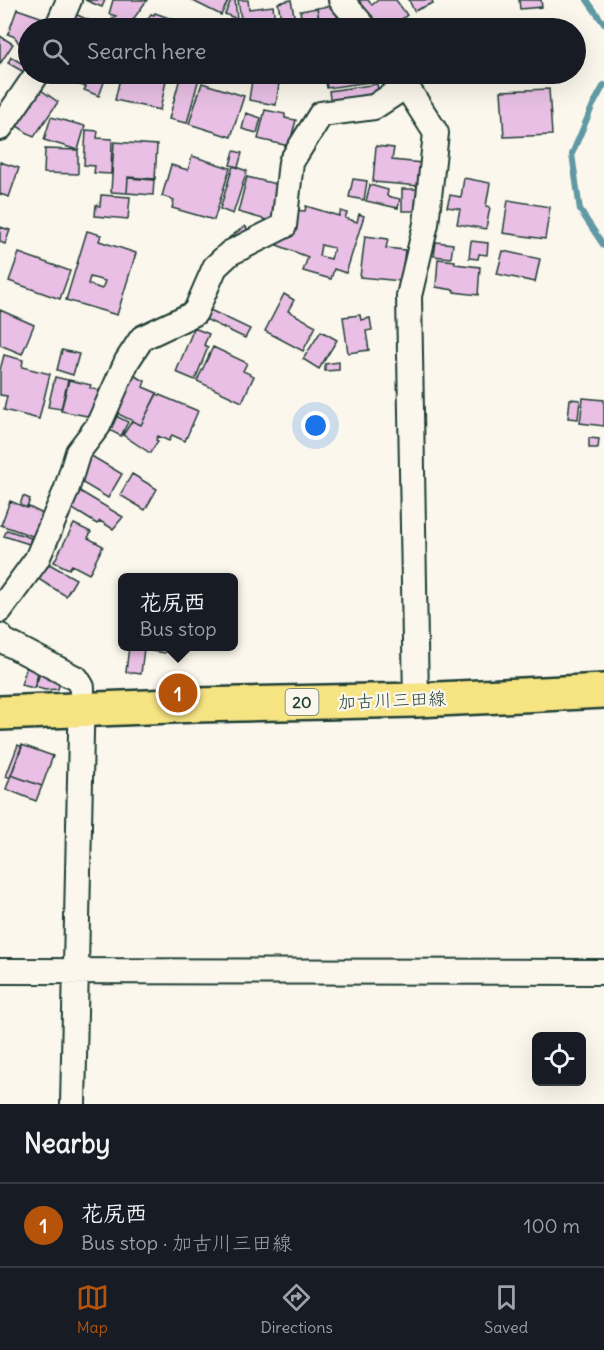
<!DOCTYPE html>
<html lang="en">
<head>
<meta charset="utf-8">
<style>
  :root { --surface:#171b24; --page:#20242c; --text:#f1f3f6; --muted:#9ea1a6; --line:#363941; --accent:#b45309 }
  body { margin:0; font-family:Delius,"Klee One",sans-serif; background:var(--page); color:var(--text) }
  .controls { position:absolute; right:18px; bottom:18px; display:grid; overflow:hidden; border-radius:9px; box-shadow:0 6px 24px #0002 }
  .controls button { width:54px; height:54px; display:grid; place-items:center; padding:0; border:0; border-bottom:2px solid var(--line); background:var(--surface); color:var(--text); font:30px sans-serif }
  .you { position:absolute; left:316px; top:426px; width:21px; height:21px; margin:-15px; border:4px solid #fff; border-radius:50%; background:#1a73e8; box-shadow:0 0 0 9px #1a73e833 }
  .badge { display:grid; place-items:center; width:39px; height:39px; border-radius:50%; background:var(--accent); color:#fff; font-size:20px; font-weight:700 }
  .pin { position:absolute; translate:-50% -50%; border:3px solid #fff; box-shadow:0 2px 6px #0006 }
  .popup { position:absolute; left:118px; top:573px; width:120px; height:78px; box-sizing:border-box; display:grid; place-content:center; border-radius:9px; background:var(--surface); filter:drop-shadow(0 2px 4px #0005); font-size:20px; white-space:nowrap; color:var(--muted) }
  .popup b { font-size:22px; color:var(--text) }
  .popup::after { content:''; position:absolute; left:50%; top:100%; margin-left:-12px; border:12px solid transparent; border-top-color:var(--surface) }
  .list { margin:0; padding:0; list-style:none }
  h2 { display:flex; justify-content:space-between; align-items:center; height:78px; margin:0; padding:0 24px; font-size:26px }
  h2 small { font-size:20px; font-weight:400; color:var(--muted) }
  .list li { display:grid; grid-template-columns:39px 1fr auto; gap:18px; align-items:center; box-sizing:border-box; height:84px; padding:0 24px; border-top:2px solid var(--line) }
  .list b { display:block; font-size:22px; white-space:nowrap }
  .list p { margin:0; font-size:20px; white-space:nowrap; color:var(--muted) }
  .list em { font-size:20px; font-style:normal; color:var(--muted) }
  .icon { flex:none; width:33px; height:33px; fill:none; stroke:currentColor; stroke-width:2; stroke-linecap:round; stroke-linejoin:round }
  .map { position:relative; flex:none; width:604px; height:1104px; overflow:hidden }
  .search { position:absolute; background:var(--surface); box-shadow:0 6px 24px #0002; left:18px; right:18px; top:18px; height:66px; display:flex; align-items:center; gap:15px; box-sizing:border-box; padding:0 21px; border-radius:33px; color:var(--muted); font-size:22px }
  .sheet { height:162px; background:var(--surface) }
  nav { display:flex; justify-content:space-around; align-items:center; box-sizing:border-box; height:84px; border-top:2px solid var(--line); background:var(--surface); font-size:16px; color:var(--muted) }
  nav a { display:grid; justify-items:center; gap:3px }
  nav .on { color:var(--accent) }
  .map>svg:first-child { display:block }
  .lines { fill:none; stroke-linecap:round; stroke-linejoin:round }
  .stream { stroke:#6199a4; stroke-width:6 }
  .building { fill:#e9bfe5; stroke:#1f3d34; stroke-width:1.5; fill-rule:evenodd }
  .minor-casing { stroke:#1f3d34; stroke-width:28 }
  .primary-casing { stroke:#1f3d34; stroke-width:38 }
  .minor { stroke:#fbf7ec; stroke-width:24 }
  .primary { stroke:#f6e381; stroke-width:33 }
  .labels { text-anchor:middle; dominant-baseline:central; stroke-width:4.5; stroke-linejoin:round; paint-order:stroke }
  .shield { fill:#fbf7ec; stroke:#61756b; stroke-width:1.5 }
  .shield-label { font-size:16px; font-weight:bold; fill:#1f3d34 }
  .street-label { font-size:18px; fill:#1f3d34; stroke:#fbf7ec }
</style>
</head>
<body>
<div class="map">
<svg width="604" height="1104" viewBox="0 0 604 1104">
  <rect width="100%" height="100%" fill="#fbf7ec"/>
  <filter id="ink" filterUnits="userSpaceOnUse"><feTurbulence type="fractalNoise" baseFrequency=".0167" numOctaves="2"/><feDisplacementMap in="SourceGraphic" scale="12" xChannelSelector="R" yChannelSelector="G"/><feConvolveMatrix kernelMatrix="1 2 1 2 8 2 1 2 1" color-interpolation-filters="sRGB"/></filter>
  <g filter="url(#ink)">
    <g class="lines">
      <path class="stream" d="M587,0L604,24
        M604,85L592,107L572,154L580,210L604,246"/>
    </g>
    <path class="building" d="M85,0H105L102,7Z
      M113,0H147L127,28H117L109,22L116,16L109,14Z
      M191,0H227L228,1L221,15Z
      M231,0H235L237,19L225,14Z
      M238,0H248L249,9L273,6L276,28H245L243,18L241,19Z
      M291,0L296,25L283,28L278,3Z
      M353,0H368L372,5L378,0H396L407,15L390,28H372Z
      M409,0H432L433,3L414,11Z
      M519,0H541L542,7L520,9Z
      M335,5L338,21L320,24L317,8Z
      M317,8L320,25L303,28L300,11Z
      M17,9L52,21L49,28H28V50L22,48L15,37L8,34Z
      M155,13L183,23L181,28H143L151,14L154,15Z
      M75,14L106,28H68Z
      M0,36L13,44L0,64Z
      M11,57L28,67L29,75L8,63Z
      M49,74H107L99,96L84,90L86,87L61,78L60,83L48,79Z
      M121,74H157L167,76L160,110L115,100Z
      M181,74H200L187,123L169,119Z
      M325,74H375L376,81L327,88Z
      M252,80L279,84L276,105L249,100Z
      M202,83L244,96L231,137L189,124Z
      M377,84L379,95L331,105L329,91Z
      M38,88L58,102L34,137L14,124Z
      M549,89L552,135L504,137L501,91Z
      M265,110L285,114V118L296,120L289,146L258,139Z
      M246,113L261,118L257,133L242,129Z
      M51,117L85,126L78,150L44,140Z
      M86,130L98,131L97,138L112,139L111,174L94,173L95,166L84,165Z
      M114,142L157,145L155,179L128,177L127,193L111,192Z
      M376,146L394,148L392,160L422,163L420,186L373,182Z
      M45,149L78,150V174L44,173Z
      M234,151L242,153L238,167L230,165Z
      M192,156L230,168L214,220L172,208L174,200L162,196L171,165L188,170Z
      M0,162L19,168L9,197L0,194Z
      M233,166L247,171L233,214L220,209Z
      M247,177L284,186L274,227L266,224L267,220L238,212Z
      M128,178L154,180L153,195L127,193Z
      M464,178L490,183L486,206L490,207L486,229L457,224L460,209L447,207L450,195L461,197Z
      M353,179L367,181L364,200L349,197Z
      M370,185L388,190L387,196L400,199L398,208L366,201Z
      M402,189H419V211H402Z
      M101,195L130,197L128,219L95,216L96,205L100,206Z
      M508,200L550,207L545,239L503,233Z
      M306,206L339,216L341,211L347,213L345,218L357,222L359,214L364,216L346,273L334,269L331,279L303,271L308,257L277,245L280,234L292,237L296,224L294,210L305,211ZM321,245L334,248L331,259L319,256Z
      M245,226L250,232L234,244L229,238Z
      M0,227L10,230L5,244L0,242Z
      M87,231L101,235L99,241L136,253L117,315L66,300ZM90,277L105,281L102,289L88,284Z
      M365,236L388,239L386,248L405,250L401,281L360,277Z
      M471,241L488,243L487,255L479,254L478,259L469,258Z
      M436,242L453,244L451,258L434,256Z
      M503,251L540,259L535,282L497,274Z
      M19,253L70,271L60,299L9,281Z
      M438,259L455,261V264L480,267L478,295L454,292V290L436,287Z
      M284,294L294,300L288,311L316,326L303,351L265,331Z
      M208,309L250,329L245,338L203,318Z
      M0,310L34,325L22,354L0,345Z
      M360,315L361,320L370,318L372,330L366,331L369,350L348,353L343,317Z
      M194,328L209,334L204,345L208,347L195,380L176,372Z
      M321,331L337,340L319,369L303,359Z
      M213,347L247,363L243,371L254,376L242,402L197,381Z
      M62,350L79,354L73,375L57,370Z
      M4,355L23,360L22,367L50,374L39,419L4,410L7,396L0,395V370Z
      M339,362V370L325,371V364Z
      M129,373L145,381L143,387L157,393L141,425L112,411Z
      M55,377L68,380L61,409L48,407Z
      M69,380L91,385L90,388L102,391L98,418L61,411Z
      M157,394L198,411L185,441L172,435L169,441L158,436L156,440L158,441L150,453L123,435L132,421L141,425Z
      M583,398L604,400V426L580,423Z
      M570,399L580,400L578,419L568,418Z
      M112,414L128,422L121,436L105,428Z
      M589,438L599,439L598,448H589Z
      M88,454L122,474L108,498L76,479Z
      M132,474L157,489L145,510L120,495Z
      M78,490L123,517L113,529L100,521L97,524L68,506Z
      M23,496L30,499L27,508L20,505Z
      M10,501L27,508V506L43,514L35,537L1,525Z
      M74,524L91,532L88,538L103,546L89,574L72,565L69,569L54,562Z
      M7,530L31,538L29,544L4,536Z
      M44,561L76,579L66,596L35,577Z
      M129,646L144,648L141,674L126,672Z
      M151,646H166L165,653L151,651Z
      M27,666L39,670L34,688L21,685Z
      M41,671L61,678L58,689L45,690L35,687Z
      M18,745L22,747L10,778L6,776Z
      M22,745L53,756L42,786L11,775Z
      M11,775L42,786L36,801L6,789Z"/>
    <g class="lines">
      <defs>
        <path id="minor" d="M341,0L365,28
          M57,28L69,0
          M406,86L436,133L426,224L409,296L416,700
          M0,128L37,74
          M0,610L37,559L66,491L78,452L98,426L127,361L142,338L195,313L215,267L230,253L284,226L291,162L321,114L374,107L406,86L397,74
          M0,636L2,640L77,679L82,687L73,1104
          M0,971L604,972"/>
        <path id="primary" d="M0,713L196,705L416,700L604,691"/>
      </defs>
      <use href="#minor" class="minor-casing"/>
      <use href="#primary" class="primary-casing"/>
      <use href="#minor" class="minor"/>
      <use href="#primary" class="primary"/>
    </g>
  </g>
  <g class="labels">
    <rect class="shield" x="285.5" y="689" width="33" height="26" rx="4.5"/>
    <g class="shield-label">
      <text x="302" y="702">20</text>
    </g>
    <g class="street-label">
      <text transform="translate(392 700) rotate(-2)">加古川三田線</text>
    </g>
  </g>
</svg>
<div class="controls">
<button><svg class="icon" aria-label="locate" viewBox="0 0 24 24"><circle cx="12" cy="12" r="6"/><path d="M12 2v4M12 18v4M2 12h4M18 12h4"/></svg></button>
</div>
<div class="you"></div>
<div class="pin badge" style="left:178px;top:693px">1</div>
<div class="popup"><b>花尻西</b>Bus stop</div>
<div class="search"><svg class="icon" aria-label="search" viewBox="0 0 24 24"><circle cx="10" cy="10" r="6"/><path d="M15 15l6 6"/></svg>Search here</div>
</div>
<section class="sheet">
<h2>Nearby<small></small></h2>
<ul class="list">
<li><span class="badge">1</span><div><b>花尻西</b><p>Bus stop · 加古川三田線</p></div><em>100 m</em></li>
</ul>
</section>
<nav>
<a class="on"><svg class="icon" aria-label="map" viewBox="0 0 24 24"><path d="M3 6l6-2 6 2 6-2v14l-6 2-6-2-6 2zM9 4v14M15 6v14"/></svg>Map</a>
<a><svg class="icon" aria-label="directions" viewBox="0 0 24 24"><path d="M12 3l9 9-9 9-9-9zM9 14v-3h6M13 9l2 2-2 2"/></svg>Directions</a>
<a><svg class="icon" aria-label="saved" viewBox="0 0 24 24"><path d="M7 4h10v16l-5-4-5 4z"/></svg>Saved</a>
</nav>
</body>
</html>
